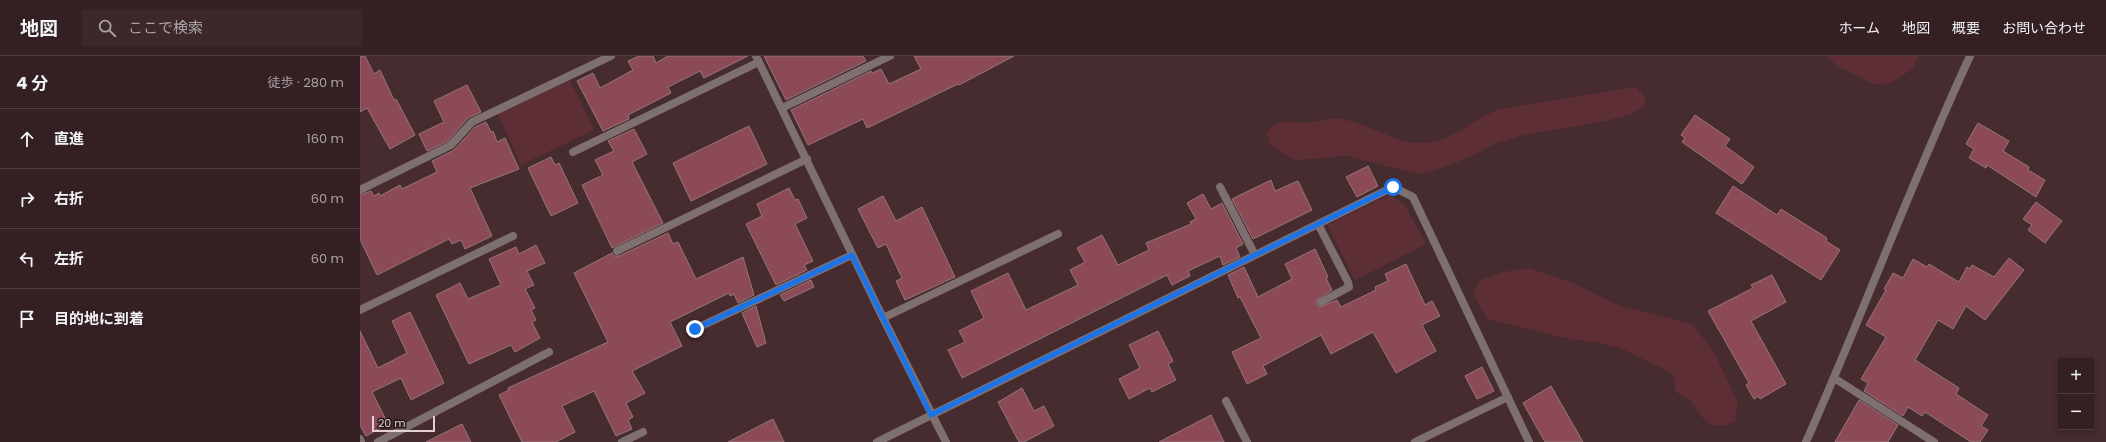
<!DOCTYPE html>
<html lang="ja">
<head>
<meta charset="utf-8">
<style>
  :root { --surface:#342023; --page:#3c282b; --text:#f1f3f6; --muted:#a9a3a6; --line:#4e3e41 }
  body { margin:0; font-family:Poppins,"Noto Sans JP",sans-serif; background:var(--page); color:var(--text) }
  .controls { position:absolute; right:12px; bottom:12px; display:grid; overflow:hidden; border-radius:0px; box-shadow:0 2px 6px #0003 }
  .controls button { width:36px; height:36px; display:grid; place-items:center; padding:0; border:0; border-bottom:1px solid var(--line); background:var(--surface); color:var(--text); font:20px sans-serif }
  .scale { position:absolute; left:12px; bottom:10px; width:63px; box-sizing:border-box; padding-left:4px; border:2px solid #e3d0d3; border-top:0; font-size:11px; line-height:14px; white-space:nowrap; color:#e3d0d3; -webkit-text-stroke:3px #241719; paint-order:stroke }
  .stop { position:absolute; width:12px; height:12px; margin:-9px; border:3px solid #1a73e8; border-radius:50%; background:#fff }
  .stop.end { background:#1a73e8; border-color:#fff; box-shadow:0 1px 4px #0008 }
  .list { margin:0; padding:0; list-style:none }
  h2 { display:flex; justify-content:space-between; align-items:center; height:52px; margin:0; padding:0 16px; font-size:17px }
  h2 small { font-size:13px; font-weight:400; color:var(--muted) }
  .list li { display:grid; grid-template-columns:26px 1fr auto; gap:12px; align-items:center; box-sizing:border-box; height:60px; padding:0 16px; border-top:1px solid var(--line) }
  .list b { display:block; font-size:15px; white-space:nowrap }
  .list em { font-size:13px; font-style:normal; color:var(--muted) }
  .icon { flex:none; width:22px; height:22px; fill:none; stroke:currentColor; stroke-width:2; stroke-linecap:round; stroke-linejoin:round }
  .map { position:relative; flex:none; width:1746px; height:386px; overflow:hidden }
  header { display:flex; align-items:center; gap:24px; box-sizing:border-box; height:56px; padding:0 20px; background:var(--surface); border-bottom:1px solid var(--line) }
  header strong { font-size:19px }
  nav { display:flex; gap:22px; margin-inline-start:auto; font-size:14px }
  .search { width:280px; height:36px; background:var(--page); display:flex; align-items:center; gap:10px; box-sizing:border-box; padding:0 14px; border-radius:0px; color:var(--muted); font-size:15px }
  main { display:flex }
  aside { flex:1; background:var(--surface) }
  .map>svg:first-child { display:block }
  .green { fill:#5e2e37 }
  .building { fill:#8c4a57; stroke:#96767b }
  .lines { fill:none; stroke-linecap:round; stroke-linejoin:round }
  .street { stroke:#7e6f71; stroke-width:8 }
  .route { stroke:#1a73e8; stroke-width:5 }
</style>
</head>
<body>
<header>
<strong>地図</strong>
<div class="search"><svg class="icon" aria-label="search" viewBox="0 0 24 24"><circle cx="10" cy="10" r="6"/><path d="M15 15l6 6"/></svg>ここで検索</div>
<nav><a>ホーム</a><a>地図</a><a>概要</a><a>お問い合わせ</a></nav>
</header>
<main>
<aside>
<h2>4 分<small>徒歩 · 280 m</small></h2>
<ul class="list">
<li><svg class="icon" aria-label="ahead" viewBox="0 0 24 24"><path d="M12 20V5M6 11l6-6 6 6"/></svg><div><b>直進</b></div><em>160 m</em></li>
<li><svg class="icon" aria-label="right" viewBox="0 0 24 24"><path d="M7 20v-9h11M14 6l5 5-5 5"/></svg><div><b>右折</b></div><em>60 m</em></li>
<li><svg class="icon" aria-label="left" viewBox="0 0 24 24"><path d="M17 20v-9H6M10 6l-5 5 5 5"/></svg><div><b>左折</b></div><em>60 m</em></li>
<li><svg class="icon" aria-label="arrive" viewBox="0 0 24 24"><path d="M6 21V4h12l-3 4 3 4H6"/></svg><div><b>目的地に到着</b></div></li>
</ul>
</aside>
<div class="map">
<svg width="1746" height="386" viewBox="0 0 1746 386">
  <rect width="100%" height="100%" fill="#462b2f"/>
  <path class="green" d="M1467,0H1559L1552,13L1533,26L1516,29L1477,10Z
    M210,24L234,74L161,109L138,58Z
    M1276,31L1285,42V50L1271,58L1245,65L1160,80L1134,88L1110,101L1076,114L1057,118L987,100L935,104L910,89L907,77C918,62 926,66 942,67C955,67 968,62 981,63C1010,67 1035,89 1066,87C1094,84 1114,63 1139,53Z
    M1030,139L1045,149L1066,188L995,224L967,169Z
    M1169,212L1211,226L1258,249L1332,268L1354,296L1378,347L1375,365L1366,369H1350L1342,361L1331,345L1316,336L1312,317L1262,293L1236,286L1214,284L1127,263L1113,237L1119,225L1143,216Z"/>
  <path class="building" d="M0,0H5L14,18L20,14L34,44L36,43L55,79L30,93L7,52L0,56Z
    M279,0H293L296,7L308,0H388L344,22L340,15L308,31L311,37L268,59L269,63L243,75L217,25L233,17L240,32L273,14L268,5Z
    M404,0H503L506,5L426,44Z
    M554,0H654L599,29L598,28L507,72L503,63L448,89L431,54L511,15L512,17L521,13L529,28L561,13Z
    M107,29L121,56L108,62L88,85L67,95L59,78L84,66L74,45Z
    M1335,59L1370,83L1365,90L1394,111L1382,128L1322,86L1325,82L1321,79Z
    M126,66L131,76L133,75L137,86L145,82L159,113L110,132L132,180L105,193L101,184L92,188L89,183L17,219L0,183V139L11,135L14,140L19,137L20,140L40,129L42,133L77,116L72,105L94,94L115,71Z
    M1618,67L1649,85L1643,95L1669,111L1668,114L1685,124L1676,141L1627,109L1626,112L1609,102L1614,93L1606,88Z
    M389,70L407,108L331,145L313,107Z
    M274,73L287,98L272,106L303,167L252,192L222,129L243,119L235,104L254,95L248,85Z
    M191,101L195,109L199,107L218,147L191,160L168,112Z
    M1008,110L1018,130L997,141L986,121Z
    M911,124L915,135L938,125L952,154L893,183L872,143Z
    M1373,130L1417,159L1421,153L1467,182L1466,185L1480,194L1461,224L1356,157Z
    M429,132L435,144L438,143L447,162L435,168L453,205L444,209L447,214L416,229L386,168L402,160L397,148Z
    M843,138L851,153L862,147L883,188L876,192L880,201L863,209L860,200L828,215L830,220L812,229L807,219L602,322L588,294L605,286L599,275L624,262L611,235L648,217L666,254L718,229L710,214L725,206L717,192L742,179L758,209L789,194L786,187L831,168L830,166L836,163L827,147Z
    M523,140L536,165L562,151L595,221L545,244L536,225L542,222L526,188L518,192L498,153Z
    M1676,146L1702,165L1685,187L1668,174L1672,169L1663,163Z
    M308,177L313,188L318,186L336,223L383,201L394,239L378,247L374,238L370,240L369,237L310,266L322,290L272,315L285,337L266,347L273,361L268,364L272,373L256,380L234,335L202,350L215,376L196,386H162L139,339L149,334L148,332L248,286L214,217L252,197L254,200H259Z
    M176,189L185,207L167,215L174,229L165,233L175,252L171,254L176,264L172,266L180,282L155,296L151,289L109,308L76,239L100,227L108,243L141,229L129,203L156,191L159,198Z
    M955,193L968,221L966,222L972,234L957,243L956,248L960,251L977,244L981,251L1016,234L1015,231L1028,225L1025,218L1046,208L1065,249L1072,245L1080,260L1062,269L1076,295L1036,317L1013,276L971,298L961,279L903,310L907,318L887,328L872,296L901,282L880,241L878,242L868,219L884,211L898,241L932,223L925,208Z
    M1649,202L1664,214L1625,264L1606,250L1593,273L1578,264L1555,304L1599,332L1596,338L1628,359L1621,370L1628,374L1620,386H1611L1565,356L1562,360L1548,351L1543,360L1504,335L1508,327L1501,323L1526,281L1506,269L1526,234L1524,233L1533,217L1543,222L1553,203L1567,211L1569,208L1599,226L1607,211L1610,213L1612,209L1634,221Z
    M1412,219L1426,246L1391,265L1426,328L1400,343L1399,340L1394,343L1386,329L1389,327L1348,255L1393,232L1391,229Z
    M451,224L454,231L424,245L420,239Z
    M396,250L406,287L397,291L382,257Z
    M50,256L84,327L51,344L41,322L12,336L28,368L6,380L0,369V275L18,312L47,297L32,265Z
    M798,275L813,305L808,308L816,324L792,336L790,332L769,343L759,323L780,312L769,289Z
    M1122,311L1134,335L1117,343L1105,320Z
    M1191,330L1223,386H1185L1163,347Z
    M662,332L674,355L684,350L694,370L664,386H659L638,346Z
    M1499,344L1538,369L1528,386H1475Z
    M851,359L864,386H799Z
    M413,363L424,386H368Z
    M102,368L111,386H66Z"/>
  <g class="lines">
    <path class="street" d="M396,0L523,262L586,386
      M422,52L530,0
      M213,96L399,6
      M860,131L895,199
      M0,134L91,89L112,66L251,0
      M958,168L988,226L989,231L961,246
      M257,195L447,103
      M0,254L153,180
      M523,262L698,178
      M335,273L492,199
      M1474,322L1574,386
      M866,345L887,386
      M0,383L1,386
      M18,386L189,296
      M262,386L283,376
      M517,386L1033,131L1053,141L1169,386
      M1055,386L1148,341
      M1446,386C1503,258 1551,127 1610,0"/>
  </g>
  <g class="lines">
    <path class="route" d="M335,273L492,199L571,359L1033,131"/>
  </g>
</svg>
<div class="controls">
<button>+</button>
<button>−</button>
</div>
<div class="scale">20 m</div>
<div class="stop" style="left:1033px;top:131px"></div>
<div class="stop end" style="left:335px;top:273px"></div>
</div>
</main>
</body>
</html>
